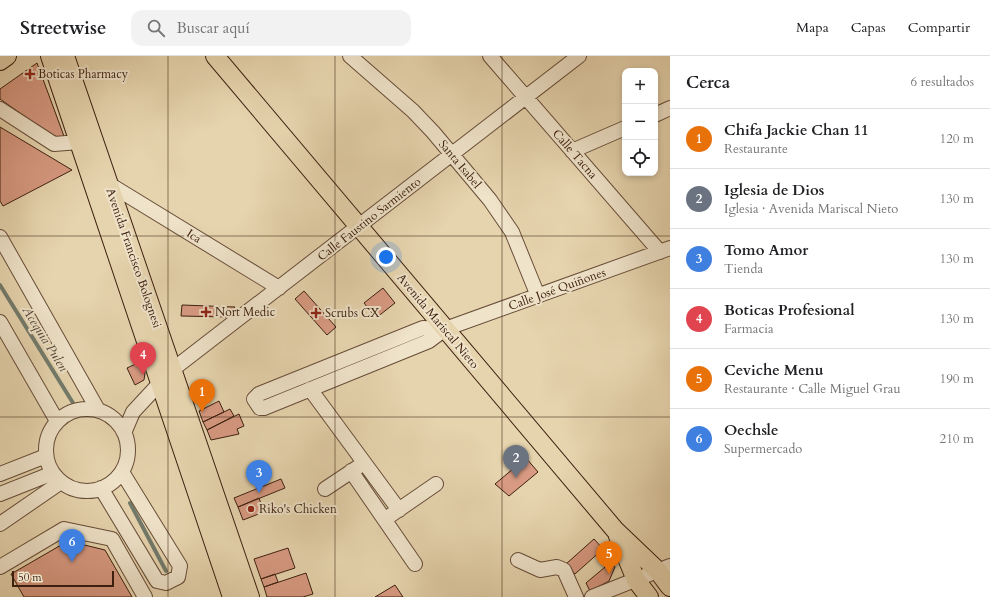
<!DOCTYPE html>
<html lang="es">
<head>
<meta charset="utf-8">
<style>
  :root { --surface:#fff; --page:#f2f2f2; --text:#202124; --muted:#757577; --line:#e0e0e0; --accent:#8f2418 }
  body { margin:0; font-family:Cardo,serif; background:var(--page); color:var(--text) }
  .controls { position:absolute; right:12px; top:12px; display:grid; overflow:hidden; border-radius:8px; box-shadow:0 2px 6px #0003 }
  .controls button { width:36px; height:36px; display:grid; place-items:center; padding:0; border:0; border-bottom:1px solid var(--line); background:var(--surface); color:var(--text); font:20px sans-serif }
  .scale { position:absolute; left:12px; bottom:10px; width:102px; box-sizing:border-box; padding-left:4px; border:2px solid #3d2010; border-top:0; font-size:11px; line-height:14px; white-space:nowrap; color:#3d2010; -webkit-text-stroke:3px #efe3ca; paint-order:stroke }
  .you { position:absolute; left:386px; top:201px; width:14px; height:14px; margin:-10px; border:3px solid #fff; border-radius:50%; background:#1a73e8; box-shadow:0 0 0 6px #1a73e833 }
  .badge { display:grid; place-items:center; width:26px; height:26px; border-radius:50%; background:var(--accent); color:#fff; font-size:13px; font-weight:700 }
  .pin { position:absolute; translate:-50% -33px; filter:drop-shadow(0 1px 2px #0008) }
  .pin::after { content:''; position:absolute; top:21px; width:14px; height:12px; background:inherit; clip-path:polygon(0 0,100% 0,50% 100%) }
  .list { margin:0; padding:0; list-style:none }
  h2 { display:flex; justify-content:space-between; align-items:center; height:52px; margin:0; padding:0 16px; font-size:17px }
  h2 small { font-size:13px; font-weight:400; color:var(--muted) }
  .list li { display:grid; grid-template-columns:26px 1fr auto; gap:12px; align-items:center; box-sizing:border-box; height:60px; padding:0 16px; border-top:1px solid var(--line) }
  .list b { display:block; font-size:15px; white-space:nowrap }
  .list p { margin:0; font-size:13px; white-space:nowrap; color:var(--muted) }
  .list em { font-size:13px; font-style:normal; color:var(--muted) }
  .icon { flex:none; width:22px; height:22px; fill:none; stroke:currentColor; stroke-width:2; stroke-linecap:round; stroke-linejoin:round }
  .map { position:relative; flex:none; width:670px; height:541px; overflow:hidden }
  header { display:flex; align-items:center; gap:24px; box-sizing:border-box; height:56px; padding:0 20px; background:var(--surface); border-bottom:1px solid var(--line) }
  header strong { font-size:19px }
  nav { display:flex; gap:22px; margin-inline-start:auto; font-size:14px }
  .search { width:280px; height:36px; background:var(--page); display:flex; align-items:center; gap:10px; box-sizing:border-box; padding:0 14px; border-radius:12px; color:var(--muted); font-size:15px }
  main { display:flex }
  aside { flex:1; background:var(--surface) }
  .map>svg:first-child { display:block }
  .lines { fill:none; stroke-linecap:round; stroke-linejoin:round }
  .stream { stroke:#727b6c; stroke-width:4 }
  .building { fill:#d89a82; stroke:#3d2010 }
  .minor-casing { stroke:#674d38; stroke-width:16 }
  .major-casing { stroke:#3d2010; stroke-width:20 }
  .minor { stroke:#efe3ca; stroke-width:14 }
  .major { stroke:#e6d4ae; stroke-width:18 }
  .grid { fill:none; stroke:#3d2010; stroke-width:1; stroke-opacity:0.55 }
  .poi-dot { fill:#8f2418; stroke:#efe3ca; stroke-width:1.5 }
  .labels { text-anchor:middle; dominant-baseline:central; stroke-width:4; stroke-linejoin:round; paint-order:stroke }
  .poi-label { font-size:12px; fill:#3d2010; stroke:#efe3ca; text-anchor:start }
  .street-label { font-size:12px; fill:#3d2010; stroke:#efe3ca }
  .water-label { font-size:13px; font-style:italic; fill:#534636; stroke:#efe3ca }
</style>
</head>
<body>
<header>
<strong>Streetwise</strong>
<div class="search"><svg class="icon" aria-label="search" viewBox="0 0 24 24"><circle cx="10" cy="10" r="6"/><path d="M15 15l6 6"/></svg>Buscar aquí</div>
<nav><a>Mapa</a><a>Capas</a><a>Compartir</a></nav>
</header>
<main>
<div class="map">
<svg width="670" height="541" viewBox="0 0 670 541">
  <rect width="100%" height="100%" fill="#e6d4ae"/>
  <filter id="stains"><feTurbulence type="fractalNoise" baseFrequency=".005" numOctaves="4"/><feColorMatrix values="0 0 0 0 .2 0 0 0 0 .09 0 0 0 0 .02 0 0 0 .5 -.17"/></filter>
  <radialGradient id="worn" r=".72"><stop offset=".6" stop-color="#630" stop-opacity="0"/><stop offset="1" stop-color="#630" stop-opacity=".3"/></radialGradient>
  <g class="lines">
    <path class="stream" d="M0,229L73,347
      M130,447L166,515"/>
  </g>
  <path class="building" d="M37,7L68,91L0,43V33Z
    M0,71L72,114L3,150L0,145Z
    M383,232L395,247L376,262L364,247Z
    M304,235L336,271L327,279L295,243Z
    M182,249L235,251L226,261L181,260Z
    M140,306L145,317L144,324L135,329L127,312Z
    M219,345L224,356L203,366L199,355Z
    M230,353L234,360L207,374L203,366Z
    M239,358L244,370L237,373L239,378L211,384L207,374Z
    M526,402L538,416L509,440L495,428Z
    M281,423L285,432L238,451L234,442Z
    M259,442L264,456L243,464L238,451Z
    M594,483L603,493L575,518L566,508Z
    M68,485L105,494L132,541H24L11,518Z
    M288,492L295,512L261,523L254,503Z
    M611,506L615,511L609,525L590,535L586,527Z
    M306,517L313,538L303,541H267L264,531Z
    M275,518L278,526L264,531L261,523Z
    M395,529L403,541H375Z"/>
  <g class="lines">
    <defs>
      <path id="minor" d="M350,0L413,55L433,76L490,144L512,176L538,240
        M490,0L660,196
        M0,53L54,88L79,86
        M655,59L670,52
        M572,95L625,72
        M109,128L279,232
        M0,181L98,354
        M0,266L57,365
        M445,273L423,272L259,338L254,343L260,352H264L429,285L445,273L670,192
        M310,333L399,454
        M46 394a41 41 0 1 1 82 0a41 41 0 1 1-82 0Z
        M124,377L133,356L172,314L579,0
        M351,415L415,508
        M0,418L46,400
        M101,432L157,525L166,527L178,521L180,510L122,416
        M325,433L358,411
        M0,438L53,417
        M391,459L436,428
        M0,468L61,426
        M518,504L540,514L557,511L564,514L576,541
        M0,511L64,473L112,483L145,541
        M592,541L670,510"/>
      <path id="major" d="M50,0L232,541
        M65,0L250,541
        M215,0L615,474L658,515L670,531
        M0,5L7,0
        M618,480L636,524L649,541"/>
    </defs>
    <use href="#minor" class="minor-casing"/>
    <use href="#major" class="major-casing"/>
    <use href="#minor" class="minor"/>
    <use href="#major" class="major"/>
  </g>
  <path class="grid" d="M168,0V541M335,0V541M502,0V541M0,180H670M0,361H670"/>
  <g class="poi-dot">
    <path d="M28 12h4v4h4v4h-4v4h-4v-4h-4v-4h4z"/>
    <path d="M204 250h4v4h4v4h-4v4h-4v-4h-4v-4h4z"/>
    <path d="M314 251h4v4h4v4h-4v4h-4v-4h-4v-4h4z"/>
    <circle cx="251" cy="453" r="4"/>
  </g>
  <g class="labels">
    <g class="poi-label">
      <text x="38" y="18">Boticas Pharmacy</text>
      <text x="215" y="256">Nort Medic</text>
      <text x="325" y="257">Scrubs CX</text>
      <text x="259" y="453">Riko's Chicken</text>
    </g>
    <g class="street-label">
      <text transform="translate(575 98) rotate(49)">Calle Tacna</text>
      <text transform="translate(460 108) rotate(50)">Santa Isabel</text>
      <text transform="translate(369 163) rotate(-38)">Calle Faustino Sarmiento</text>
      <text transform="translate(194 180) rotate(32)">Ica</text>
      <text transform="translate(134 202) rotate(71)">Avenida Francisco Bolognesi</text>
      <text transform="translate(557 233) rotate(-20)">Calle José Quiñones</text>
      <text transform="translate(438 265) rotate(50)">Avenida Mariscal Nieto</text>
    </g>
    <g class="water-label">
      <text transform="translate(45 283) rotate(58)">Acequia Pulen</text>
    </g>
  </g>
  <rect width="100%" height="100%" filter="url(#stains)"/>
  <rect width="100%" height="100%" fill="url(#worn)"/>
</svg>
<div class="controls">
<button>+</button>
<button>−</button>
<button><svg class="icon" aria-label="locate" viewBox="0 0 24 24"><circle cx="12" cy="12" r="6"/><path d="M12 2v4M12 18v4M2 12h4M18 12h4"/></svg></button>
</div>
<div class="scale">50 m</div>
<div class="you"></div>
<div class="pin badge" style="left:202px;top:356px;background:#e8710a">1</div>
<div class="pin badge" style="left:516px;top:422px;background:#6b7280">2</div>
<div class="pin badge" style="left:259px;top:437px;background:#3f7fe0">3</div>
<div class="pin badge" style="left:143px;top:319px;background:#e0444e">4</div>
<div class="pin badge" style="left:609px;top:518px;background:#e8710a">5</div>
<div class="pin badge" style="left:72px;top:506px;background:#3f7fe0">6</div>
</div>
<aside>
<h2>Cerca<small>6 resultados</small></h2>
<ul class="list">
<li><span class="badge" style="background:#e8710a">1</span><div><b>Chifa Jackie Chan 11</b><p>Restaurante</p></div><em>120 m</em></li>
<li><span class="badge" style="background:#6b7280">2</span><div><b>Iglesia de Dios</b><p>Iglesia · Avenida Mariscal Nieto</p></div><em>130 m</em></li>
<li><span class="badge" style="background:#3f7fe0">3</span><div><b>Tomo Amor</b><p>Tienda</p></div><em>130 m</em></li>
<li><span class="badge" style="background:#e0444e">4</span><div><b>Boticas Profesional</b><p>Farmacia</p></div><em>130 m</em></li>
<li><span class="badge" style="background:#e8710a">5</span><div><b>Ceviche Menu</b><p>Restaurante · Calle Miguel Grau</p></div><em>190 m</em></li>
<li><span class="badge" style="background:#3f7fe0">6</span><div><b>Oechsle</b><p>Supermercado</p></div><em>210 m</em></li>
</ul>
</aside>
</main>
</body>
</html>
